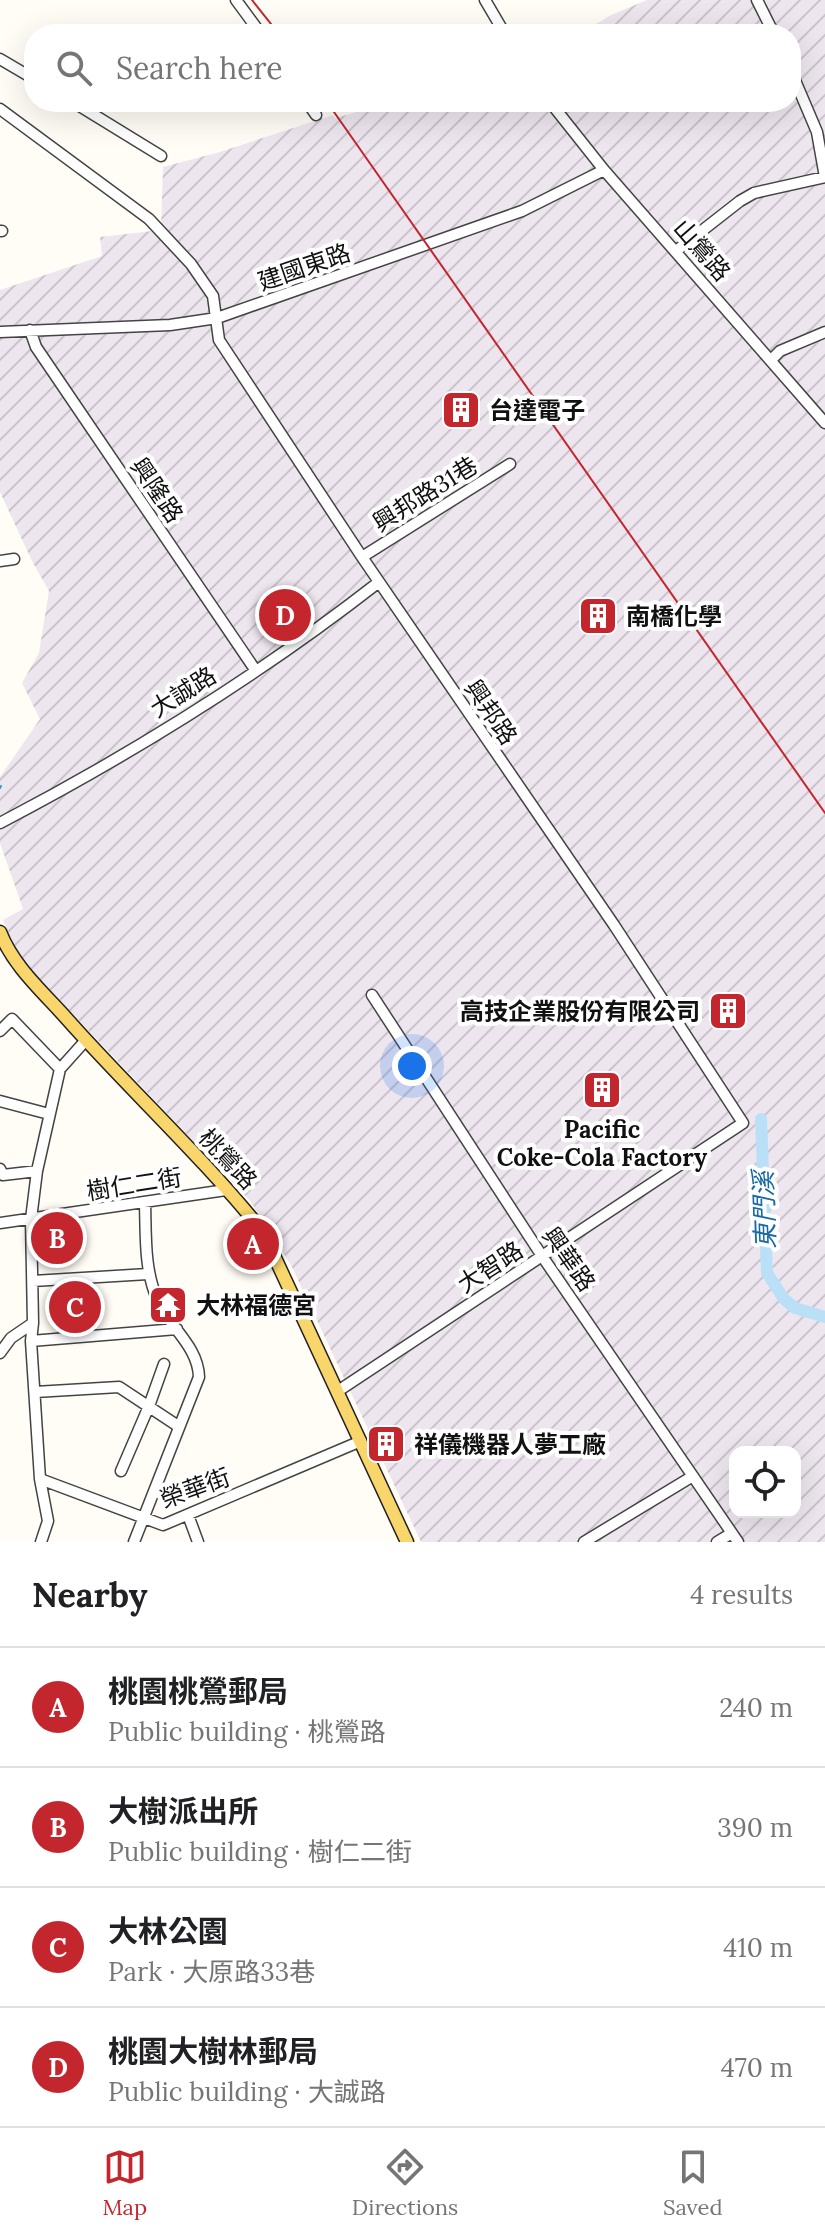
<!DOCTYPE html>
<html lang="en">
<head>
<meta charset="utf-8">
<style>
  :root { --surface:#fff; --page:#f2f2f2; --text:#202124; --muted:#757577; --line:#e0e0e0; --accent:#c4262e }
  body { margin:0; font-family:Lora,"Noto Sans TC",serif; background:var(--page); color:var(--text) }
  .controls { position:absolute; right:24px; bottom:24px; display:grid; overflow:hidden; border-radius:16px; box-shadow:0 8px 32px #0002 }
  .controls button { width:72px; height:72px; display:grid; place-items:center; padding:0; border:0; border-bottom:2px solid var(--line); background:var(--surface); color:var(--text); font:40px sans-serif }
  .you { position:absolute; left:412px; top:1066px; width:28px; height:28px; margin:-20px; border:6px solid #fff; border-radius:50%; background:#1a73e8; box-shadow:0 0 0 12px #1a73e833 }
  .badge { display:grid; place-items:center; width:52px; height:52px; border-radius:50%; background:var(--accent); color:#fff; font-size:26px; font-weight:700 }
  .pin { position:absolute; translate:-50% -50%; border:4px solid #fff; box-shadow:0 2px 8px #0006 }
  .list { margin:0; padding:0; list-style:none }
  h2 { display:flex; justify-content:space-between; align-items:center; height:104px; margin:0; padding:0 32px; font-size:34px }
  h2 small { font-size:26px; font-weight:400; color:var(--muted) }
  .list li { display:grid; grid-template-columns:52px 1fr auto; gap:24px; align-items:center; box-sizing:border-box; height:120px; padding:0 32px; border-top:2px solid var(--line) }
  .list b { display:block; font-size:30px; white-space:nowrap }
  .list p { margin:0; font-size:26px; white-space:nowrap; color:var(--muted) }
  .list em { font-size:26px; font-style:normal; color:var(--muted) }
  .icon { flex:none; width:44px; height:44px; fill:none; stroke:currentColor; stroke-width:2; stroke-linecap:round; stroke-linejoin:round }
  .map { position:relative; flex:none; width:825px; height:1542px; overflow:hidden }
  .search { position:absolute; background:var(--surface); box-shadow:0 8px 32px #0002; left:24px; right:24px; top:24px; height:88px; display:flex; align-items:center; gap:20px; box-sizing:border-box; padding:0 28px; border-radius:32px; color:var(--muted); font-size:30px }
  .sheet { height:584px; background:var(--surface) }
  nav { display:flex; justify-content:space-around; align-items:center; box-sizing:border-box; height:112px; border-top:2px solid var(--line); background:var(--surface); font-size:22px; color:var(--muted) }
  nav a { display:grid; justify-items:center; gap:4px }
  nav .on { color:var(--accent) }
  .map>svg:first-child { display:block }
  .industrial { fill:url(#industrial-furrows); fill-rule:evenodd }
  .park { fill:url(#park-tufts) }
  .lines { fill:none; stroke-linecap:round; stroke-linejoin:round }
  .stream { stroke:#3f96cf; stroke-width:2 }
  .river { stroke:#b9e0f7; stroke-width:12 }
  .minor-casing { stroke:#444; stroke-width:13 }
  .major-casing { stroke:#222; stroke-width:15 }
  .minor { stroke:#fff; stroke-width:10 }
  .major { stroke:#f9d66b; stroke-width:12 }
  .rail { stroke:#c4262e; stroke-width:2 }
  .labels { text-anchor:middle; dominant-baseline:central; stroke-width:8; stroke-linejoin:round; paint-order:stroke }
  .street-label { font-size:24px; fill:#111; stroke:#fff }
  .poi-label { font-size:24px; font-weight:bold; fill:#111; stroke:#fff; text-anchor:start }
  .water-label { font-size:26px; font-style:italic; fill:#1768a6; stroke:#fff }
</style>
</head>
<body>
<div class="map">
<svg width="825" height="1542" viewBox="0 0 825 1542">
  <defs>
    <pattern id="industrial-furrows" width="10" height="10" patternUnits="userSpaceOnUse" patternTransform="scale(2)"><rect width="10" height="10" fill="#eee6ef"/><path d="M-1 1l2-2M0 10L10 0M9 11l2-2" fill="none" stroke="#cbc4cc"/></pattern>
    <pattern id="park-tufts" width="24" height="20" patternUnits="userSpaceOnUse" patternTransform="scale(2)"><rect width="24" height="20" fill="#d5ebbd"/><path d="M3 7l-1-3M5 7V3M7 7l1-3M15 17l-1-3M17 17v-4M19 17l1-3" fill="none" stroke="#b6c8a1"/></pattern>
  </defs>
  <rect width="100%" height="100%" fill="#fffdf5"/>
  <path class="industrial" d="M647,0H825V1542H421L291,1265L251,1202L18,956L3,920L23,909L0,843V777L40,719L22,683L39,653L49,591L32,561L0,492V290L102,256L100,237L161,230L163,167L220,152L333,115L335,118L394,102H791V34H581L609,16ZM735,1452H795V1512H735Z"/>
  <path class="park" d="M92,1277L96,1334L57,1337L55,1281Z"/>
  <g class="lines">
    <path class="stream" d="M0,788L1,786"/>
    <path class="river" d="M761,1119L767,1273L784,1299L795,1308L825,1317"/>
    <defs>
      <path id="minor" d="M236,0L261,34
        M485,0L505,34
        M757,0L774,34
        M0,59L34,79
        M73,102L161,156
        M307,102L316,115
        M550,102L604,170L825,423
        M0,109L149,219L191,264L213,296L219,340L362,557L614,925L743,1123L338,1391
        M0,231H2
        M676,251L740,201L754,193L825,177L817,132L791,71
        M30,330L36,347L256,671
        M0,332L170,325L217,318L522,211L604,170
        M771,360L780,351L825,332
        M362,557L510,464
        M0,561L14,559
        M0,823C132,754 261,674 379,582
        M372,995L542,1256L738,1542
        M0,1031L12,1019L60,1069
        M0,1101L49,1114
        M0,1169L3,1175L37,1171
        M0,1223L226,1190
        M33,1281L148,1274
        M31,1341L177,1329
        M0,1353L11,1338L33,1323
        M35,1392L119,1387L178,1426
        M121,1471L149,1406L164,1364
        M40,1479L163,1525L361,1441
        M188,1515L198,1542
        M41,1542L48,1521L40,1479L31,1341L33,1323L31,1219L37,1171L60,1069L86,1040
        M134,1542L199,1377C198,1346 170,1328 158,1301C144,1270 146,1236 145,1202
        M584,1542L693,1476
        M717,1542L732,1533"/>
      <path id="major" d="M0,932C13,966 43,992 67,1019C131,1091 203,1157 263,1232L407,1542"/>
    </defs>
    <use href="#minor" class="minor-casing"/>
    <use href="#major" class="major-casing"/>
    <use href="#minor" class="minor"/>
    <use href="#major" class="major"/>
    <path class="rail" d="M252,0L279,34
      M327,102L825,813"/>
  </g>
  <defs>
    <symbol id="building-square" viewBox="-11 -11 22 22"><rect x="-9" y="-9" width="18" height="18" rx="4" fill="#c4262e" stroke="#fff"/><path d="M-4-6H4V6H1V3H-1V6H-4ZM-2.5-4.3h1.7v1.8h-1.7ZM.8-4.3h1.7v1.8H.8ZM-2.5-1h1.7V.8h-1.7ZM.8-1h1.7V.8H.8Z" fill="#fff"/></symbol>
    <symbol id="temple-square" viewBox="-11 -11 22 22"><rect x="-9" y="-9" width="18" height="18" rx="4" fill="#c4262e" stroke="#fff"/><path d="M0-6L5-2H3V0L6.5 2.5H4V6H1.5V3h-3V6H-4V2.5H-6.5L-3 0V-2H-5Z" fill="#fff"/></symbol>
  </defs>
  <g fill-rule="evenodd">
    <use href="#building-square" x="439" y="388" width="44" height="44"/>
    <use href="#building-square" x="576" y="594" width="44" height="44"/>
    <use href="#building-square" x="706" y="989" width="44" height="44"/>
    <use href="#building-square" x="580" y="1068" width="44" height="44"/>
    <use href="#temple-square" x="146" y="1283" width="44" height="44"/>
    <use href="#building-square" x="364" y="1422" width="44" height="44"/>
  </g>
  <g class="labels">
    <g class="street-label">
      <text transform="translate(702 250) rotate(49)">山鶯路</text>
      <text transform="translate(304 267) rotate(-19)">建國東路</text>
      <text transform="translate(157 490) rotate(56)">興隆路</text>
      <text transform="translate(425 494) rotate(-32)">興邦路31巷</text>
      <text transform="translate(183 692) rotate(-32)">大誠路</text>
      <text transform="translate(491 712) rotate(56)">興邦路</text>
      <text transform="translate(228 1159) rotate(47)">桃鶯路</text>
      <text transform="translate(134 1184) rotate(-9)">樹仁二街</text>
      <text transform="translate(569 1259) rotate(55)">興華路</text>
      <text transform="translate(490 1267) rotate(-33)">大智路</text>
      <text transform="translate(195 1488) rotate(-20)">榮華街</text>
    </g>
    <g class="poi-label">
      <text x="489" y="410">台達電子</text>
      <text x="626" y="616">南橋化學</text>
      <text x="700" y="1011" text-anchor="end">高技企業股份有限公司</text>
      <text x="602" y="1129" text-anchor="middle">Pacific<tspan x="602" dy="28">Coke-Cola Factory</tspan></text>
      <text x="196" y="1305">大林福德宮</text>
      <text x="414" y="1444">祥儀機器人夢工廠</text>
    </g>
    <g class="water-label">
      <text transform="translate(764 1210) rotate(-92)">東門溪</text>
    </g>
  </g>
</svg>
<div class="controls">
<button><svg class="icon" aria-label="locate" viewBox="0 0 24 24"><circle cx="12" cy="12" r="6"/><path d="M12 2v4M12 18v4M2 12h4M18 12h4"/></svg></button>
</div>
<div class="you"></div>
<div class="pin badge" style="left:253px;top:1244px">A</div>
<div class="pin badge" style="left:57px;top:1238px">B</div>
<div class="pin badge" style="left:75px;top:1307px">C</div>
<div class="pin badge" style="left:285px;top:615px">D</div>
<div class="search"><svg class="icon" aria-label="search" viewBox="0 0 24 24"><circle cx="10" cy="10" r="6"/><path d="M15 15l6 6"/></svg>Search here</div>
</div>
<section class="sheet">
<h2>Nearby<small>4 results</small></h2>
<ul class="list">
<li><span class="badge">A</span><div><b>桃園桃鶯郵局</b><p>Public building · 桃鶯路</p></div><em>240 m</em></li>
<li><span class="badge">B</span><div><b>大樹派出所</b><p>Public building · 樹仁二街</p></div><em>390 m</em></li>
<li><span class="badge">C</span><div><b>大林公園</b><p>Park · 大原路33巷</p></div><em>410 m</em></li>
<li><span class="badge">D</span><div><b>桃園大樹林郵局</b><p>Public building · 大誠路</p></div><em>470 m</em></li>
</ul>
</section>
<nav>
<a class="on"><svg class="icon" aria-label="map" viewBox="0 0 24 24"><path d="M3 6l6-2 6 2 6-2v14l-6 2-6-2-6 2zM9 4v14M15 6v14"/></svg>Map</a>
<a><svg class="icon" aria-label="directions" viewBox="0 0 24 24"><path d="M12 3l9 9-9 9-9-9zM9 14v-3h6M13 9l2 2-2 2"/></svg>Directions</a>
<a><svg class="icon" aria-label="saved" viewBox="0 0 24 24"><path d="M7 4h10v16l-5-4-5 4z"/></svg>Saved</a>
</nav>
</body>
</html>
